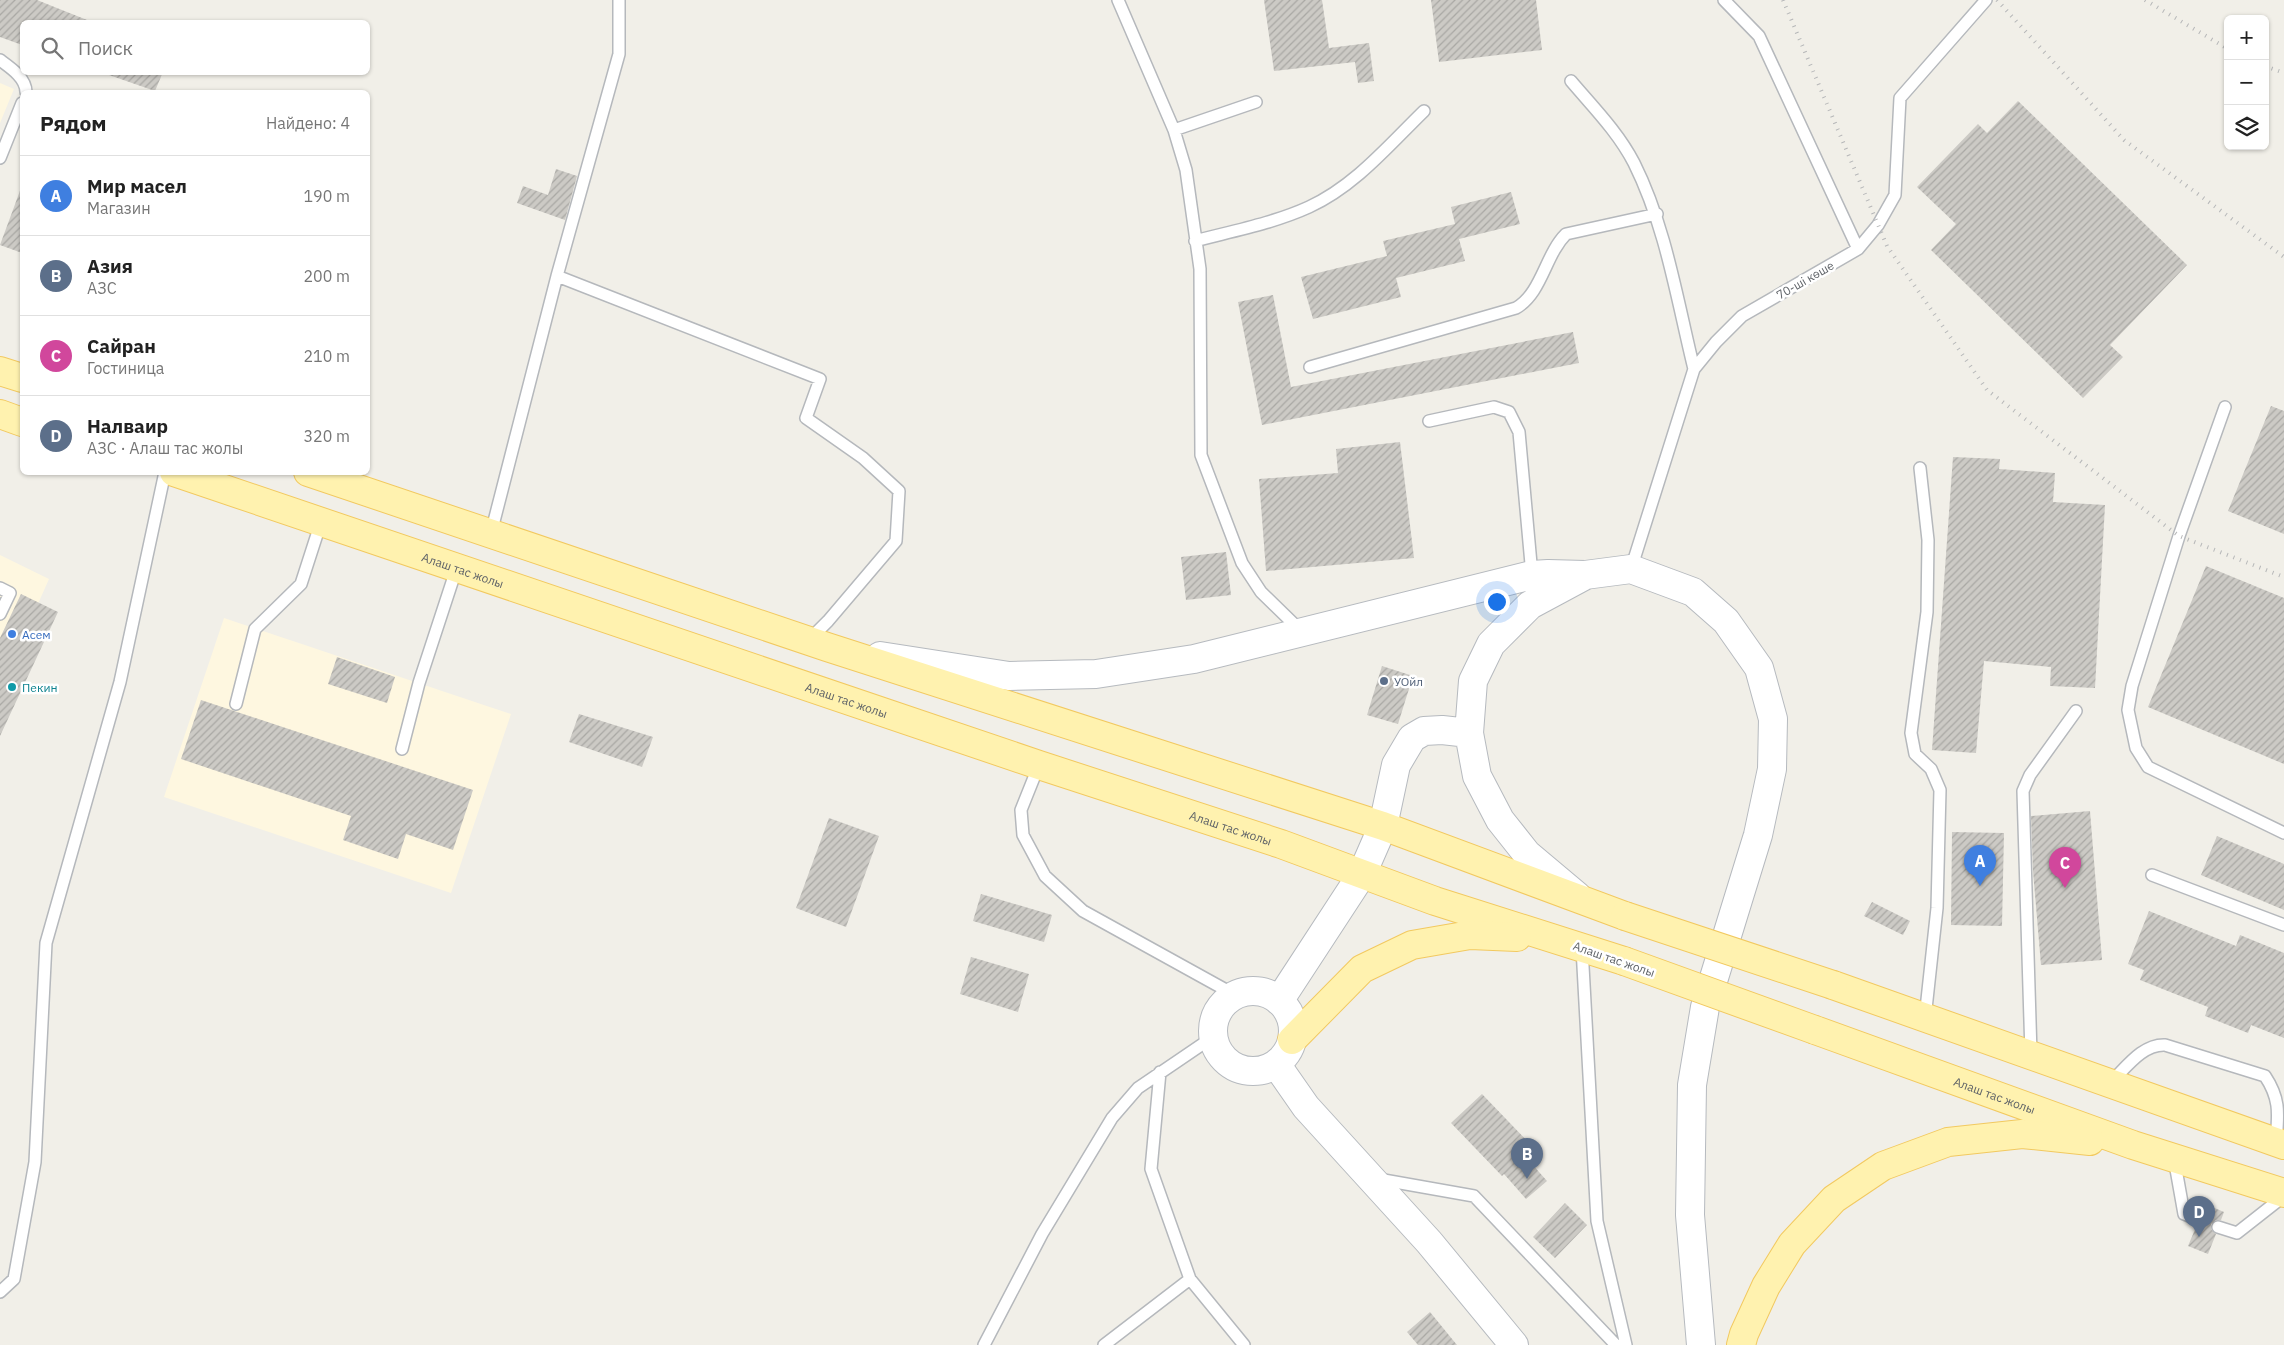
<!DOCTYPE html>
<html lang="ru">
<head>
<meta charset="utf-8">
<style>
  :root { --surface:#fff; --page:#f6f6f6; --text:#222; --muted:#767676; --line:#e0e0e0; --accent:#0f766e }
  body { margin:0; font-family:"IBM Plex Sans",sans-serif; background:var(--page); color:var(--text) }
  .controls { position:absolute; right:15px; top:15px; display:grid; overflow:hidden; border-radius:8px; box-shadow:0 1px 4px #0004 }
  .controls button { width:45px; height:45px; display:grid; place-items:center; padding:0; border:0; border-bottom:1px solid var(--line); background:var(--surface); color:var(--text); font:25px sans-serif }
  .you { position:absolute; left:1496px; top:601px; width:18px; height:18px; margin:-12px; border:4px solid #fff; border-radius:50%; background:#1a73e8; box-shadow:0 0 0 8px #1a73e833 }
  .badge { display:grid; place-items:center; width:32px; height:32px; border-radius:50%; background:var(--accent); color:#fff; font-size:16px; font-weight:700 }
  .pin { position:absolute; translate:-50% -41px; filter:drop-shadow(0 1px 2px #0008) }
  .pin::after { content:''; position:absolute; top:26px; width:18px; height:15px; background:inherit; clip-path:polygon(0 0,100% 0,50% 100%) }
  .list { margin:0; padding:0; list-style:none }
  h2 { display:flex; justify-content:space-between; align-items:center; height:65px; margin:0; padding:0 20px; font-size:21px }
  h2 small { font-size:16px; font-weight:400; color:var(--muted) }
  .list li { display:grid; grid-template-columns:32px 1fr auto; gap:15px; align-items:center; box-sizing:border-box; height:80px; padding:0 20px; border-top:1px solid var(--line) }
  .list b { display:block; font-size:19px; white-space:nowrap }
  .list p { margin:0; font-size:16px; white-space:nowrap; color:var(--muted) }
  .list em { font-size:16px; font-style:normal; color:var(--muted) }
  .icon { flex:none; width:28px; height:28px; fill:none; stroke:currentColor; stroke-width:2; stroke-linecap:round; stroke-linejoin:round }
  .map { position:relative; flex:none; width:2284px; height:1345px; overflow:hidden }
  .search { position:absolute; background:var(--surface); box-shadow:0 1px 4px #0004; left:20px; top:20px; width:350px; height:55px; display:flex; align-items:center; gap:12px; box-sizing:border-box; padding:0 18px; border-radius:8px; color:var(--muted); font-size:19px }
  .panel { position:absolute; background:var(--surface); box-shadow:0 1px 4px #0004; left:20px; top:90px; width:350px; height:385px; border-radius:8px }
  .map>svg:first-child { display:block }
  .commercial { fill:#fef7e0 }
  .building { fill:url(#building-hatch) }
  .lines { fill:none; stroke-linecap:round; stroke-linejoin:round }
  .service-casing { stroke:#b5b8bc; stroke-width:14 }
  .secondary-casing { stroke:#b6babf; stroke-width:30 }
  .primary-casing { stroke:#f2c960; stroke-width:30 }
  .service { stroke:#fff; stroke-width:11 }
  .secondary { stroke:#fff; stroke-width:28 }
  .primary { stroke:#fff2af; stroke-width:28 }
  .rail { stroke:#b6b7b8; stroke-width:4; stroke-dasharray:1 6; stroke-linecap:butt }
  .primary-bridge-casing { stroke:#f2c960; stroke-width:30; stroke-linecap:butt }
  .primary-bridge { stroke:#fff2af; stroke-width:28 }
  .shop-dot { fill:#3f7fe0; stroke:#fff; stroke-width:2 }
  .service-dot { fill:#5c6f8a; stroke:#fff; stroke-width:2 }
  .culture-dot { fill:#0f9aa8; stroke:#fff; stroke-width:2 }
  .labels { text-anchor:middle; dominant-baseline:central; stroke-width:5; stroke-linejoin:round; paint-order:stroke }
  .street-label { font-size:12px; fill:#5f6368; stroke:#fff }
  .shop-label { font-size:12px; fill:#366cbe; stroke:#fff; text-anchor:start }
  .service-label { font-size:12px; fill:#4e5e75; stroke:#fff; text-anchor:start }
  .culture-label { font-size:12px; fill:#0d838f; stroke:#fff; text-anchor:start }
</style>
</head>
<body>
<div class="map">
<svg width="2284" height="1345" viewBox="0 0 2284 1345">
  <defs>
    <pattern id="building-hatch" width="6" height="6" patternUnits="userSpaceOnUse" patternTransform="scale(1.25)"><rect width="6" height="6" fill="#cccac5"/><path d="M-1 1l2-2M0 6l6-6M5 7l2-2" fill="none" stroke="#a9a8a4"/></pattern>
  </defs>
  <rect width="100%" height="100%" fill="#f1efe8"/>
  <path class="commercial" d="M0,83L14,89L0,123Z
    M0,555L49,579L0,689Z
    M224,618L511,714L451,893L164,797Z"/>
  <path class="building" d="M0,0H37L92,22H22V45L0,37Z
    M1264,0H1322L1329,48L1369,43L1374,81L1358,83L1355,62L1274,71Z
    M1431,0H1536L1542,50L1439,62Z
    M109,72H163L155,91L109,75Z
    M2018,101L2187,265L2110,345L2123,357L2083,398L1931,250L1956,224L1917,187L1978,124L1987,133Z
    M556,169L577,176L565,220L517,203L523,186L548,195Z
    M21,188L22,189V253L0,245Z
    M1511,192L1520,224L1459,239L1465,261L1396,278L1401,297L1313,319L1301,277L1387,256L1383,241L1455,224L1451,207Z
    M1273,295L1291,387L1573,332L1579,363L1262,425L1238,302Z
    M2271,406L2284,411V534L2228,511Z
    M1400,442L1414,558L1266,571L1259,479L1338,473L1336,449Z
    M1953,457L2000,459L1999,469L2055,473L2053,502L2105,505L2095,688L2050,686L2051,667L1984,661L1976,753L1932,750Z
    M1226,552L1231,595L1186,600L1181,557Z
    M2206,566L2284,598V764L2148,707Z
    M21,594L58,612L0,736V638Z
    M337,657L395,677L387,703L328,684Z
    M1382,666L1413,676L1398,724L1367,715Z
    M201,700L473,790L453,850L406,834L398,859L343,840L351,816L181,759Z
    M579,714L653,737L642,767L569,742Z
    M2090,811L2102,960L2041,965L2033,871L2031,816Z
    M829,818L879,836L846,927L796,908Z
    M1952,832L2004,833L2002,926L1951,925Z
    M2217,836L2284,864V910L2201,875Z
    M981,894L1052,915L1044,942L973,921Z
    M1872,902L1910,921L1903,935L1864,916Z
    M2149,911L2236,946L2240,935L2284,953V1038L2251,1025L2248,1033L2205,1016L2208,1007L2140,980L2144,970L2128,964Z
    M971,957L1029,974L1018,1012L960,994Z
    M1482,1094L1533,1147L1524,1155L1547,1181L1526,1199L1504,1174L1502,1176L1451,1123Z
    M1565,1203L1587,1225L1555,1258L1533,1237Z
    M2205,1204L2224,1212L2221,1220H2216L2211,1224V1229L2216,1234L2208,1254L2188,1246L2196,1227L2203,1226L2206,1222L2205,1216L2201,1213Z
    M1430,1312L1457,1345H1418L1407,1332Z"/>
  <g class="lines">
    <defs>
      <path id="service" d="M1118,0L1174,130L1186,170L1200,269L1201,455L1242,563L1261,592L1300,630
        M1724,0L1759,36L1858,249
        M0,60C11,68 26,78 26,92
        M1571,81C1593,107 1618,132 1634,163C1666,227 1677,300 1694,369
        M1174,130L1256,102
        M0,158L22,103
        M1195,241C1233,231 1274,223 1309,207C1355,186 1389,145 1424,111
        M557,276L619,54V0
        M1310,367L1516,308C1542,293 1545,255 1566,234L1657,214
        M2225,407L2179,536L2132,686L2128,710L2136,748L2148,767L2284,833
        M1429,421L1494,407L1509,412L1519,432L1532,575
        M1920,468L1928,540L1927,612L1911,733L1915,754L1931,769L1940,790L1937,908L1925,1018
        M491,533L557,276L820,379L806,418L863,458L899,491L896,541L828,621L809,640
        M1631,569L1694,369L1716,342L1742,316L1858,249L1878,225L1895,195L1900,98L1986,0
        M0,588L10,593L0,614
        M236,704L255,629L301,584L321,522
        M402,749L419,683L457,567
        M1039,765L1021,810L1023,835L1045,876L1083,911L1235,995
        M2152,875L2284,925
        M1582,948L1597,1221L1626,1345
        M2031,1054L2023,791L2030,775L2076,711
        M1160,1072L1151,1169L1190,1279L1244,1345
        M2110,1083C2126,1068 2142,1044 2165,1045L2265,1076C2281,1100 2278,1115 2276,1142
        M2174,1158L2184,1214L2199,1220
        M1378,1179L1474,1196L1616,1345
        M2218,1227L2237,1233L2284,1196
        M0,1292L14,1279L35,1162L46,943L120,682L165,472
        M984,1345L1042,1234L1112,1118L1138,1088L1213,1037
        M1104,1345L1190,1279"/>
      <path id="secondary" d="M880,656L1009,676L1096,674L1194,659L1532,575L1548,574L1585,575L1631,569L1693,592L1726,621L1759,668L1773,719L1772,769L1758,835L1705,1007L1692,1085L1690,1215L1701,1345
        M1577,896L1527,854L1500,820L1477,776L1469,733L1473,681L1491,644L1530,605L1584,576
        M1213 1031a40 40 0 1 1 80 0a40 40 0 1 1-80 0Z
        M1279,1001L1362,874L1383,826L1396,765L1412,738L1424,731L1442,730L1469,733
        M1276,1064L1306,1107L1429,1242L1514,1345"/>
      <g id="primary">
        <path d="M0,371L22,378"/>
        <path d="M0,414L22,422"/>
        <path id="s1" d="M174,472L1039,765L1281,844L1435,901L1624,961"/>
        <path d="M308,472L827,647L1383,826L1625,916"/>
        <path d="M1833,985L2284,1145"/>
        <path id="s2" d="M1815,1030L2133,1145L2284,1193"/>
        <path d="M1292,1040L1362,969L1412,945L1470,935L1517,937"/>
        <path d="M1741,1345L1744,1334L1766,1286L1792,1244L1834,1199L1883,1166L1948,1142L2022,1134L2090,1141"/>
      </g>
    </defs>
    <use href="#service" class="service-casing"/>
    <use href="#secondary" class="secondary-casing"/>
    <use href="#primary" class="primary-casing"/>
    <use href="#service" class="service"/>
    <use href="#secondary" class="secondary"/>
    <use href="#primary" class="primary"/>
    <path class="rail" d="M1783,0L1887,246L1987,390L2179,536L2284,577
      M1997,0L2124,140L2284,257
      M2145,0L2228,49
      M2265,66L2284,73"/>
    <defs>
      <path id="primary-bridge" d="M1625,916L1833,985
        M1624,961L1815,1030"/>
    </defs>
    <use href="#primary-bridge" class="primary-bridge-casing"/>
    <use href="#primary-bridge" class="primary-bridge"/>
  </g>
  <circle class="shop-dot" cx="12" cy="634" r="5"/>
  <circle class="service-dot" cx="1384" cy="681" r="5"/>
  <circle class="culture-dot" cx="12" cy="687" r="5"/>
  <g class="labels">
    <g class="street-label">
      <text transform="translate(1805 280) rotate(-30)">70-ші көше</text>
      <text stroke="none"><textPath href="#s1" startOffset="305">Алаш тас жолы</textPath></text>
      <text stroke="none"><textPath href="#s1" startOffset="710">Алаш тас жолы</textPath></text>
      <text stroke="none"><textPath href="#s1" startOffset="1115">Алаш тас жолы</textPath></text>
      <text transform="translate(1614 959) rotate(19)">Алаш тас жолы</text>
      <text stroke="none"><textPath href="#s2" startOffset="191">Алаш тас жолы</textPath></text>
    </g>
    <g class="shop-label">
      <text x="22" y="634">Асем</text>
    </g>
    <g class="service-label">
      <text x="1394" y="681">УОйл</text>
    </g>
    <g class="culture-label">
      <text x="22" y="687">Пекин</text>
    </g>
  </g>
</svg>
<div class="controls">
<button>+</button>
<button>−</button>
<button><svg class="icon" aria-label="layers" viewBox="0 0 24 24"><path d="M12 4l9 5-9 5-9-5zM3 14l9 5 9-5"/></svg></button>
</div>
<div class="you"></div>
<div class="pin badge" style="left:1980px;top:886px;background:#3f7fe0">A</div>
<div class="pin badge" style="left:1527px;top:1179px;background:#5c6f8a">B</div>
<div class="pin badge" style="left:2065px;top:888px;background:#d1479c">C</div>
<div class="pin badge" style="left:2199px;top:1237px;background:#5c6f8a">D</div>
<div class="search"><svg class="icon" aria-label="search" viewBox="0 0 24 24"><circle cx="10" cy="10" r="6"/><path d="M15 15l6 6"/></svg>Поиск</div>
<section class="panel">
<h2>Рядом<small>Найдено: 4</small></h2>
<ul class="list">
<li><span class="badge" style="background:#3f7fe0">A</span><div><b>Мир масел</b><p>Магазин</p></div><em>190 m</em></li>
<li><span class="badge" style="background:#5c6f8a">B</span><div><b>Азия</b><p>АЗС</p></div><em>200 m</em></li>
<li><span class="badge" style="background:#d1479c">C</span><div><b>Сайран</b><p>Гостиница</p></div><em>210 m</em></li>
<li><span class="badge" style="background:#5c6f8a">D</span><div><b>Налваир</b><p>АЗС · Алаш тас жолы</p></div><em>320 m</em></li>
</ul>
</section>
</div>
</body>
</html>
